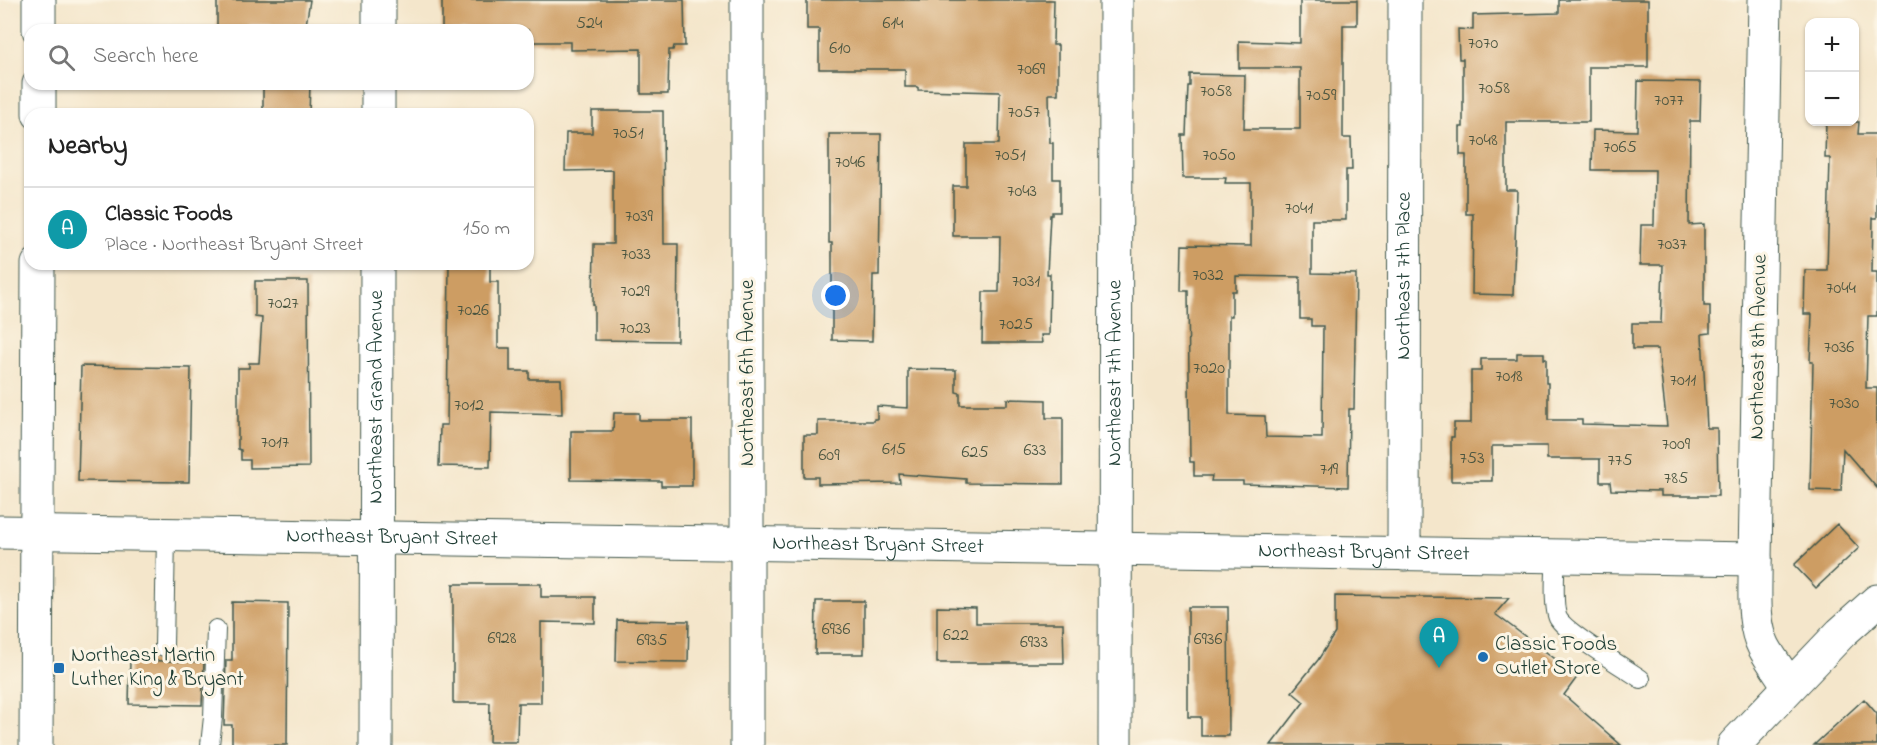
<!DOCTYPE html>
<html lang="en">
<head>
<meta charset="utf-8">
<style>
  :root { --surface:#fff; --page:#f6f6f6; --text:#222; --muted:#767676; --line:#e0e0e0; --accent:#1f6fb2 }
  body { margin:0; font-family:"Indie Flower",sans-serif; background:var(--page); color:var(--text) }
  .controls { position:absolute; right:18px; top:18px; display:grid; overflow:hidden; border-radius:12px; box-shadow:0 2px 4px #0004 }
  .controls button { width:54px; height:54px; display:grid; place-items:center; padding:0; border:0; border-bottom:2px solid var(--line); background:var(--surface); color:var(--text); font:30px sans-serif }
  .you { position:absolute; left:836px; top:296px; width:21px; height:21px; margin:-15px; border:4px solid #fff; border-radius:50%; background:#1a73e8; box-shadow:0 0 0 9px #1a73e833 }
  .badge { display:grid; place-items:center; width:39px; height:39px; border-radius:50%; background:var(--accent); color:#fff; font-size:20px; font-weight:700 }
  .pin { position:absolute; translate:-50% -50px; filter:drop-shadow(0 2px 3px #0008) }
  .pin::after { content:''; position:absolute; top:32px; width:21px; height:18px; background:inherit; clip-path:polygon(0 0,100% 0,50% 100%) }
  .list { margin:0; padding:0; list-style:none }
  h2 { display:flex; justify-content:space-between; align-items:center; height:78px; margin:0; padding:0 24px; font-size:26px }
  h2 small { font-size:20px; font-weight:400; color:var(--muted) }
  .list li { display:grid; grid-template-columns:39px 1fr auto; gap:18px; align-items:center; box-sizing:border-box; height:84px; padding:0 24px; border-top:2px solid var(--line) }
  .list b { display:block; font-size:22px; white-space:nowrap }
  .list p { margin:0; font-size:20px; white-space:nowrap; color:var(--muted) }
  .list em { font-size:20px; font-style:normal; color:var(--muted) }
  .icon { flex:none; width:33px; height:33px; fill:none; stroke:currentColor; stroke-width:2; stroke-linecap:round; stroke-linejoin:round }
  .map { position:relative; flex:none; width:1877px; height:745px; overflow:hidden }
  .search { position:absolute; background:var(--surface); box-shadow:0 2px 4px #0004; left:24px; top:24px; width:510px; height:66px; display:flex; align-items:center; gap:15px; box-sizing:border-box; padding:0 21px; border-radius:18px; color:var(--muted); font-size:22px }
  .panel { position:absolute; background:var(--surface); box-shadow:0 2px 4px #0004; left:24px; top:108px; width:510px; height:162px; border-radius:18px }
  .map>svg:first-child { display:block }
  .building { fill:#cd9d63; fill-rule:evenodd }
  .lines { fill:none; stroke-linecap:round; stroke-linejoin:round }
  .service-casing { stroke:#3f564b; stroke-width:20 }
  .minor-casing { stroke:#3f564b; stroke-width:35 }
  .primary-casing { stroke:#3f564b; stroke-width:35 }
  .service { stroke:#fff; stroke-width:18 }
  .minor { stroke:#fff; stroke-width:33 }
  .primary { stroke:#fff; stroke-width:33 }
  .poi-dot { fill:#1f6fb2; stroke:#fcf5e5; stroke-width:2 }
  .labels { text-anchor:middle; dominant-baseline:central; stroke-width:6; stroke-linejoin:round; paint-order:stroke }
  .number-label { font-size:18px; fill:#4a5540 }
  .street-label { font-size:21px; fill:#1f3d34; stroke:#fcf5e5 }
  .poi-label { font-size:21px; fill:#1f3d34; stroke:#fcf5e5; text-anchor:start }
</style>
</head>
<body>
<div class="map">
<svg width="1877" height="745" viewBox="0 0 1877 745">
  <rect width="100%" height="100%" fill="#fcf5e5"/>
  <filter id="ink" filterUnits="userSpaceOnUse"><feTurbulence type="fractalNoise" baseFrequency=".0167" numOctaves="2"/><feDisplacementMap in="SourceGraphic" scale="12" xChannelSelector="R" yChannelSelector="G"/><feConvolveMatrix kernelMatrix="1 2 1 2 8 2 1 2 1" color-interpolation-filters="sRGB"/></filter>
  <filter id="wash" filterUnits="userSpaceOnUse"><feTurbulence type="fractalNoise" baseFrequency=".008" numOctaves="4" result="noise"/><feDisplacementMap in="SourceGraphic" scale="24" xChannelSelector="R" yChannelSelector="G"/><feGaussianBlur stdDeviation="1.35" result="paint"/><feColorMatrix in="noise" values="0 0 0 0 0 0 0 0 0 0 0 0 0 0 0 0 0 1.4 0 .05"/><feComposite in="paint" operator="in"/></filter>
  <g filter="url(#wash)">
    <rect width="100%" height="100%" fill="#f4e6cb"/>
    <g id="blocks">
      <path class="building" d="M217,0H310L306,25H249V28H217Z
        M442,0H684L685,46H674L673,50H669L668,94H641V49L570,50V42H528V30H442Z
        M807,0H1054L1053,45H1058V94H1049L1050,143H1053V179H1060V212H1052V215H1050L1047,274H1050L1049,335H1041L1042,343H982L983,292H999L1000,236H953V186H966V144H999L1000,92L918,90V87H905V69H819V29H807Z
        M1300,0H1357V25H1343V138H1351L1352,170H1346V220H1312V273L1356,274L1354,409H1349L1348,487L1243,484V481H1211L1212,476H1194V462H1190L1188,291H1181L1182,245L1251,246V183H1225L1226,178H1183L1182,135H1186L1188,86H1190V74L1245,75L1244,129H1300V68H1239V41L1300,43ZM1236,276L1300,277V319H1311V326H1323L1322,438L1266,437L1265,416L1229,415V316H1232V291H1236Z
        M1559,0H1648V67H1589V122H1506V190H1517L1513,295L1472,294L1473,214H1466V155H1460V127H1463V59H1459L1458,29L1473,30V15L1559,13Z
        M1638,81L1701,82L1700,121H1690L1689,225L1704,224V306H1710V333L1702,334L1707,428H1717L1718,496H1661V491L1611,490L1610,482H1600V459H1547V446H1492V481H1451V437H1454V423H1471V371H1481V359H1517V353H1544V359H1546V383H1548V420H1582V424L1667,426L1658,349H1632V323H1661L1663,265H1640L1641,225H1654L1655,170H1592L1593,130L1637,131Z
        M263,84H310L309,114L263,113Z
        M592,111H663L664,244H678L677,341L594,340V305H593L594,244H613V170L565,171L566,133H592Z
        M1826,122H1859L1858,134H1876L1877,137V218H1873L1872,272H1877V316H1868L1866,388H1877V488L1843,449L1841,491L1810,490L1813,362H1810L1812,314H1804L1805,270H1827L1830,158H1825Z
        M829,134H881L879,275H873L872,341L832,340V243H829Z
        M449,264H490V282H498V348H510V371H529V379H561L562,414L491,412L490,467L439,466L440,425H447Z
        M255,281H308L309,467L250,468V460H241V450L238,449V368H249V363H259L262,318L255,317Z
        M81,366L191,368L189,482L78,481Z
        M908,369L956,370V392L960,393V405H1007V399L1046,400V418H1063V484L966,483V479L899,474L900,483L818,484V477H804V435H818V421H874V419H877V406L908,408Z
        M614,413H639V420H692V486H661V481L571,480V431H613Z
        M1837,524L1859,548L1816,588L1794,565Z
        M453,584H541V597H595V623L541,622V703H518L517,742H489L490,703H453Z
        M1335,596L1509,598L1495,614L1578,676L1564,695L1621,745H1271L1304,702L1292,692L1318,660L1335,633Z
        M816,601H864V654H815Z
        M232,602L288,603L287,745H232V725H224L226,660H232Z
        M937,607L976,608V623H1063L1064,663H937Z
        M1188,607H1228L1229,736H1201V717H1188Z
        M617,620L689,621L688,662L616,661Z
        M130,660L204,662L202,705L129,704Z
        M1864,699L1877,714V745H1814Z"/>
    </g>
  </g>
  <g filter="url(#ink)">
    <use href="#blocks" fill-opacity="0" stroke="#3f564b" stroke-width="1.5"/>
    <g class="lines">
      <defs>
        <path id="service" d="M1556,557C1555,570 1553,607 1558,618C1565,632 1625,668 1641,679
          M164,647L166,535
          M210,745L213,717L216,629"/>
        <g id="minor">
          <path d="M1765,0L1755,559C1756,587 1751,622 1764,647C1771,660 1781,673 1789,686"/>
          <path d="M379,30V0"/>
          <path d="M378,114V84"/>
          <path id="s1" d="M0,532L1755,559"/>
          <path id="s2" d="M1404,554L1405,0"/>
          <path id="s3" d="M376,745L377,264"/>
          <path d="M747,745V0"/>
          <path id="s4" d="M1115,745L1116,0"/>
          <path d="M1734,745L1841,633L1877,601"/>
        </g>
        <path id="primary" d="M39,30V0
          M39,114V84
          M36,745L38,264"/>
      </defs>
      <use href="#service" class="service-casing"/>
      <use href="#minor" class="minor-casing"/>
      <use href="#primary" class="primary-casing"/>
      <use href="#service" class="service"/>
      <use href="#minor" class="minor"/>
      <use href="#primary" class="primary"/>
    </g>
  </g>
  <g class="poi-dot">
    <circle cx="1483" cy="657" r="6"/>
    <rect x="53" y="662" width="12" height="12" rx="3"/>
  </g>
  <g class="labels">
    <g class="number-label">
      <text x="589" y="24">524</text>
      <text x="893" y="24">614</text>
      <text x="1483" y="44">7070</text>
      <text x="840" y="49">610</text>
      <text x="1031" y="70">7069</text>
      <text x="1494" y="89">7058</text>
      <text x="1216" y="92">7058</text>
      <text x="1321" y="96">7059</text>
      <text x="1669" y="101">7077</text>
      <text x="1024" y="113">7057</text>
      <text x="628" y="134">7051</text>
      <text x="1483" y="141">7048</text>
      <text x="1620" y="148">7065</text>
      <text x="1010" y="156">7051</text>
      <text x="1219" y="156">7050</text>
      <text x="850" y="163">7046</text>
      <text x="1022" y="192">7043</text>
      <text x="1299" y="209">7041</text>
      <text x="639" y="217">7039</text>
      <text x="1672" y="245">7037</text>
      <text x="636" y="255">7033</text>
      <text x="1208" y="276">7032</text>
      <text x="1026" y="282">7031</text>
      <text x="1841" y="289">7044</text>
      <text x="635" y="292">7029</text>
      <text x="283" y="304">7027</text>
      <text x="473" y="311">7026</text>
      <text x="1016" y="325">7025</text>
      <text x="635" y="329">7023</text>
      <text x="1839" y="348">7036</text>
      <text x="1209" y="369">7020</text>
      <text x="1509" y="377">7018</text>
      <text x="1683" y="381">7011</text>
      <text x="1844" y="404">7030</text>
      <text x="469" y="406">7012</text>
      <text x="275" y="443">7017</text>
      <text x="1676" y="445">7009</text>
      <text x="894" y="450">615</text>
      <text x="1035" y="451">633</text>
      <text x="975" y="453">625</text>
      <text x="829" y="456">609</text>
      <text x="1472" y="459">753</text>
      <text x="1620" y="461">775</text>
      <text x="1329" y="470">719</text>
      <text x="1676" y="479">785</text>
      <text x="836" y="630">6936</text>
      <text x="956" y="636">622</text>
      <text x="502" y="639">6928</text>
      <text x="1208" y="640">6936</text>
      <text x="652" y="641">6935</text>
      <text x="1034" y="643">6933</text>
    </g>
    <g class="street-label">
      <text stroke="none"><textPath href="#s2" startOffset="278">Northeast 7th Place</textPath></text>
      <text transform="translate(1759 347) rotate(-89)">Northeast 8th Avenue</text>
      <text stroke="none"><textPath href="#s4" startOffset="372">Northeast 7th Avenue</textPath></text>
      <text transform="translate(748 373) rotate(-90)">Northeast 6th Avenue</text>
      <text stroke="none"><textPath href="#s3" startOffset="348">Northeast Grand Avenue</textPath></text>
      <text stroke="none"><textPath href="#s1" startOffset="392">Northeast Bryant Street</textPath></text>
      <text stroke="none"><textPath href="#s1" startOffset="878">Northeast Bryant Street</textPath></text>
      <text stroke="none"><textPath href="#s1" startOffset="1364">Northeast Bryant Street</textPath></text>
    </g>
    <g class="poi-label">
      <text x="1495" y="645">Classic Foods<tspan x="1495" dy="24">Outlet Store</tspan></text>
      <text x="71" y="656">Northeast Martin<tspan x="71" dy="24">Luther King &amp; Bryant</tspan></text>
    </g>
  </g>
</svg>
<div class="controls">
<button>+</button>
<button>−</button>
</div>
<div class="you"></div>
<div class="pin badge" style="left:1439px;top:668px;background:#0f9aa8">A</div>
<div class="search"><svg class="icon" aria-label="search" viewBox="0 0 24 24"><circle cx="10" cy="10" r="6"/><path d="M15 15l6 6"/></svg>Search here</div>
<section class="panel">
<h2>Nearby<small></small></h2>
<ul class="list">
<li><span class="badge" style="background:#0f9aa8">A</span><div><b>Classic Foods</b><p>Place · Northeast Bryant Street</p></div><em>150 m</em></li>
</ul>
</section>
</div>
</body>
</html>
